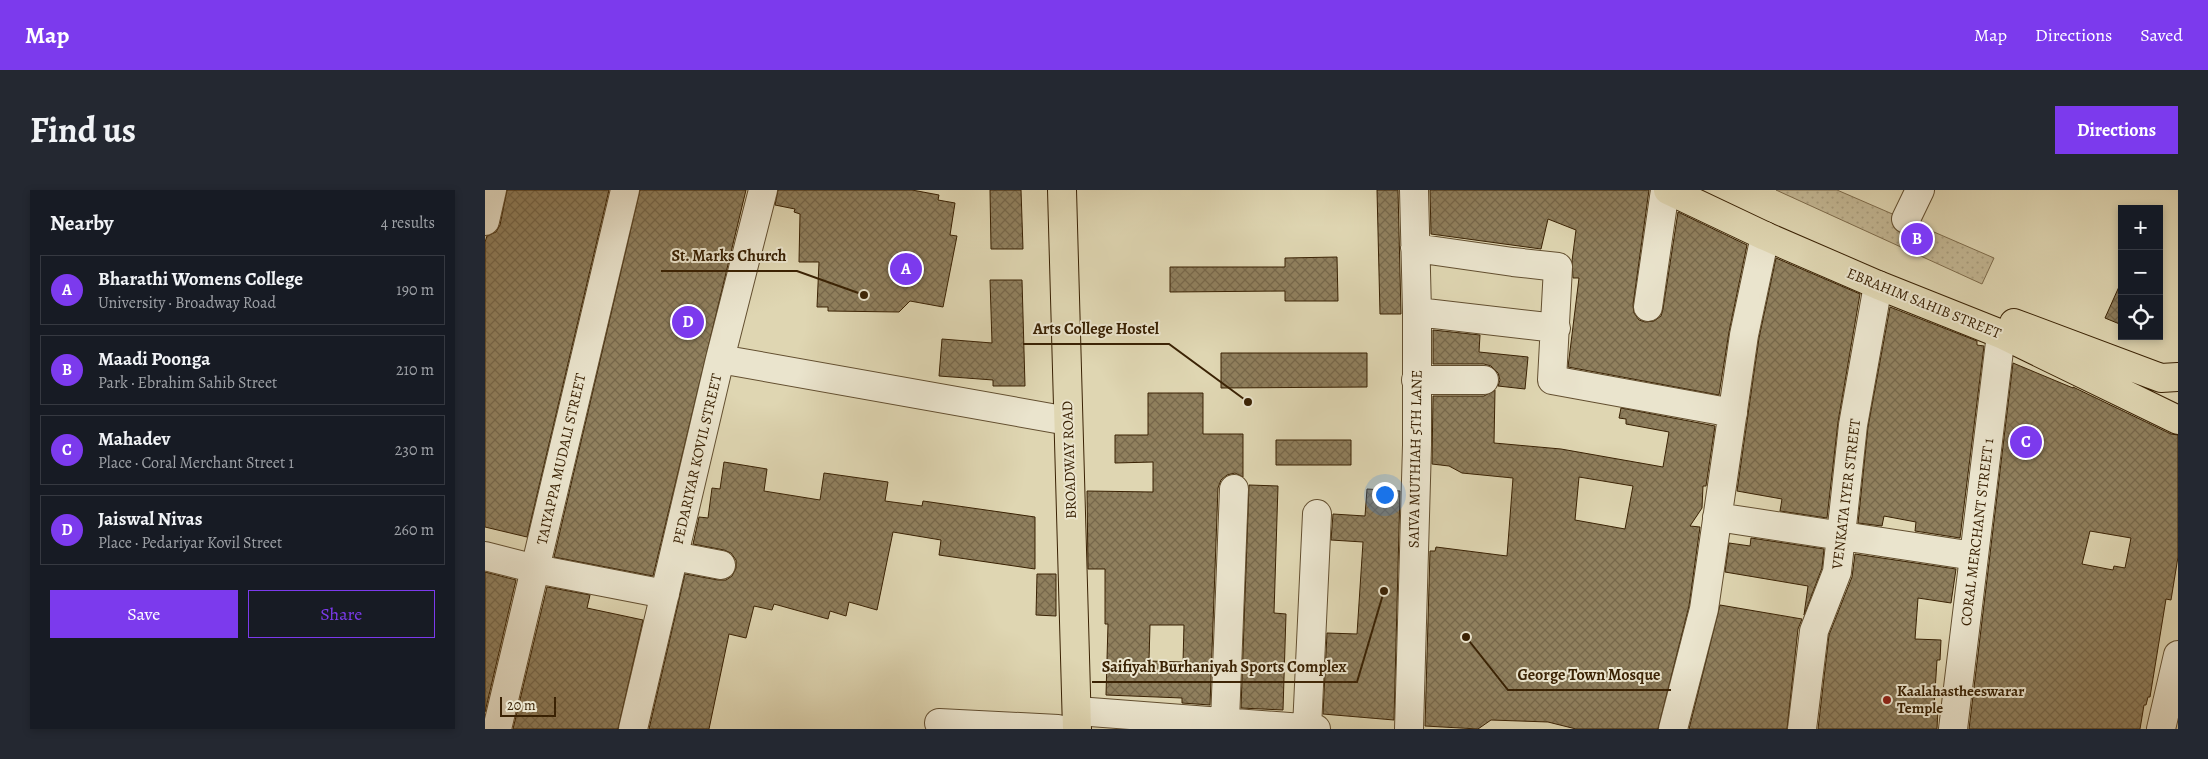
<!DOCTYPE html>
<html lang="en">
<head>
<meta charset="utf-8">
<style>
  :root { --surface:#171b24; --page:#242831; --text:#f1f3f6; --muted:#9ea1a6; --line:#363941; --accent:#7c3aed }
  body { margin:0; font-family:Alegreya,serif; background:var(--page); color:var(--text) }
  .controls { position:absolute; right:15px; top:15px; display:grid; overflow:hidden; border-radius:0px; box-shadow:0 2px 8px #0003 }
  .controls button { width:45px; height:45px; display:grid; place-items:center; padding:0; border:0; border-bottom:1px solid var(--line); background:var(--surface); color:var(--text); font:25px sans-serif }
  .scale { position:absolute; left:15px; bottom:12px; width:56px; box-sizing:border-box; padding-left:5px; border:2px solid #3a2204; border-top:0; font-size:14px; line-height:18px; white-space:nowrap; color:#3a2204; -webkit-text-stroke:4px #eae4cd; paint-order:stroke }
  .you { position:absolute; left:899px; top:304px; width:18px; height:18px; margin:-12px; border:4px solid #fff; border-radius:50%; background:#1a73e8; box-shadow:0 0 0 8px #1a73e833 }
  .badge { display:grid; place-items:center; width:32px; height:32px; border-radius:50%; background:var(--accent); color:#fff; font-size:16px; font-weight:700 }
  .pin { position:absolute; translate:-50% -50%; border:2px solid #fff; box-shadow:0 1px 5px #0006 }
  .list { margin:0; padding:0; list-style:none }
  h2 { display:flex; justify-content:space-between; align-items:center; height:65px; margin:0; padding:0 20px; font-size:21px }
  h2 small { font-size:16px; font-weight:400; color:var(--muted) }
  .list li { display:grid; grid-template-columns:32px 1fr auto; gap:15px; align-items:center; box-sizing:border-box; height:70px; margin:0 10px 10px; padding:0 10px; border:1px solid var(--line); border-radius:0px }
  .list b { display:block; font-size:19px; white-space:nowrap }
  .list p { margin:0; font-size:16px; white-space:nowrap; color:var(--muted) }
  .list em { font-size:16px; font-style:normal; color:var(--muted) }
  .actions { display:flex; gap:10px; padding:15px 20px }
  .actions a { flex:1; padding:11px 0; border:1px solid var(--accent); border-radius:0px; text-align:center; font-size:18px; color:var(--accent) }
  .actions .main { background:var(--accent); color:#fff }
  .icon { flex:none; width:28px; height:28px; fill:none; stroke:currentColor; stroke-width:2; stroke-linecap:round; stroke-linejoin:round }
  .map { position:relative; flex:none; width:1693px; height:539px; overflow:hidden; border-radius:0px }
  header { display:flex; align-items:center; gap:30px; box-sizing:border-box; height:70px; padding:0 25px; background:var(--accent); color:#fff }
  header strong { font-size:24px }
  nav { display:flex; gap:28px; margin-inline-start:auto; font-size:18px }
  .intro { display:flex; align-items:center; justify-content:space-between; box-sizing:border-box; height:120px; padding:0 30px }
  h1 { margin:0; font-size:35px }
  .button { padding:12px 22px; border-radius:0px; background:var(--accent); color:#fff; font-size:18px; font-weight:700 }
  main { display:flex; gap:30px; padding:0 30px }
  aside { flex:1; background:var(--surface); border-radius:0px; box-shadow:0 2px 8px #0003 }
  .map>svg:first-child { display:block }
  .park { fill:url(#park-dots); stroke:#7e6c4c }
  .building { fill:url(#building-cross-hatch); stroke:#3a2204; fill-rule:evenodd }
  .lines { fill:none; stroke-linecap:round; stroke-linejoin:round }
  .minor-casing { stroke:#634f30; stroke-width:30 }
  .major-casing { stroke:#3a2204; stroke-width:30 }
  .minor { stroke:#eae4cd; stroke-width:28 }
  .major { stroke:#dfd6b2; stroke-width:28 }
  .poi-dot { fill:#8f2418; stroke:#eae4cd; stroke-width:2 }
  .labels { text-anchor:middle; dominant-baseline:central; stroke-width:4; stroke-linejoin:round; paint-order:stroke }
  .street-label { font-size:15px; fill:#3a2204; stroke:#eae4cd }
  .poi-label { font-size:15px; font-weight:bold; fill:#3a2204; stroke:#eae4cd; text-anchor:start }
  .leader { fill:none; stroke:#3a2204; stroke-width:2 }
  .callout-dot { fill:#3a2204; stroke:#eae4cd; stroke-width:2 }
  .callout-label { font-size:16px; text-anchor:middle; font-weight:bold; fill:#3a2204; stroke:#eae4cd; stroke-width:4; stroke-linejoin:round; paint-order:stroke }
</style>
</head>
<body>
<header>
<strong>Map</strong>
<nav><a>Map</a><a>Directions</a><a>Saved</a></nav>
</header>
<div class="intro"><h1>Find us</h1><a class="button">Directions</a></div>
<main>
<aside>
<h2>Nearby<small>4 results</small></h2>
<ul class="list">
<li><span class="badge">A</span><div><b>Bharathi Womens College</b><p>University · Broadway Road</p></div><em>190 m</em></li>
<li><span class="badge">B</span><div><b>Maadi Poonga</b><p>Park · Ebrahim Sahib Street</p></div><em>210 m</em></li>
<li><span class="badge">C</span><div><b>Mahadev</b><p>Place · Coral Merchant Street 1</p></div><em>230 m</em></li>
<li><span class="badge">D</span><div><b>Jaiswal Nivas</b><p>Place · Pedariyar Kovil Street</p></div><em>260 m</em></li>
</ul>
<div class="actions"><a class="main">Save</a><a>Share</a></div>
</aside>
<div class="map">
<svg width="1693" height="539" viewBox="0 0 1693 539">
  <defs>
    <pattern id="park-dots" width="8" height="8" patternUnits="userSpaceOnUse" patternTransform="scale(1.25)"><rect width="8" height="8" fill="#c3b794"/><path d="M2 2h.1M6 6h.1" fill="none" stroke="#a89d7e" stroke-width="1.8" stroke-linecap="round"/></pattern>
    <pattern id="building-cross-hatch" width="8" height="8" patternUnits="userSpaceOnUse" patternTransform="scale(1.25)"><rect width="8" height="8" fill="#90805e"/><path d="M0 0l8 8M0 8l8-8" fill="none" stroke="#77684b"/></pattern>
  </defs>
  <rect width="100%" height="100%" fill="#dfd6b2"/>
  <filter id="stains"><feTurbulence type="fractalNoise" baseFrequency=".004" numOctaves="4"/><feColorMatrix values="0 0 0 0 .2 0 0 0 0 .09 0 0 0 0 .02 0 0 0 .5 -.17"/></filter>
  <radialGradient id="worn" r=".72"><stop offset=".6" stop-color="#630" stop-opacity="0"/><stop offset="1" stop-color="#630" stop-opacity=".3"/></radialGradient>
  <path class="park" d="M1291,0H1352L1509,68L1497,94Z"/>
  <path class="building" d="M22,0H124L42,347L0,337V52L2,46L11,42L15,35Z
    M155,0H261L168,386L69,367Z
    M293,0H427L454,5L453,10L470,13L465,45L472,46L458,117L425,111L414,122L343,121V117H332L334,72H314L315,24L309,22L310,19L290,15Z
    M505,0H536L538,59H506Z
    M892,0H913L916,124H895Z
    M945,0H1164L1148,115L1149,123L1154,130L1160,132L1169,131L1176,126L1178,119L1193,22L1262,55L1244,142L1234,205L1083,177L1094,88H1088L1087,71L1091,40L1063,29L1056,59L946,44Z
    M852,67L853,111H800V101L685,102V77H800V68Z
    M1291,68L1375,104L1353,232L1342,328L1295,321L1297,309L1252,301L1274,148Z
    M505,90H537L540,196H508V190L454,186L457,149L507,153Z
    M1637,90V135L1620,128Z
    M1405,117L1492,151V155L1499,156L1475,348L1430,341L1431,332L1399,326L1397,336L1373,333L1383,237Z
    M948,140L995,145L994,162L1043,167L1040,199L1013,196L1015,190L1013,183L1006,176L999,174H948Z
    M736,163H882V197L736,198Z
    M1528,173L1588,198V197L1686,244L1693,245V367L1686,410L1681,409L1665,507H1663L1661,515H1659L1655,539H1484ZM1605,341L1646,348L1640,378L1629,376L1628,380L1597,374Z
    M1010,200L1009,253L1076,259L1178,277L1184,242L1141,234V229L1134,228L1136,218L1230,236L1221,296H1218L1217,318L1205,336L1215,337L1204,416L1173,539H1091L1063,532L1006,530L993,539L940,536L945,361H950L951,357L1022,366L1028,288L977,283L964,276L947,274L948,206H999ZM1094,287L1148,296L1140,339L1090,330Z
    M663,203H718V244H758V287L750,283L742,285L736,290L733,298L725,515L697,513V508L621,505L623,434H620V379H603L602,301L668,302V272L630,273V245H663ZM665,435H699L698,472L664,471Z
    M791,250H866V275H791Z
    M239,272L282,279L279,301L335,310L339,283L403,292L400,311L437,316L438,311L550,327V379L454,365L456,350L408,342L392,420L364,412L361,426L345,421L343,429L289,414L287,420L269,416L261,448L244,444L224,539H164L200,384L233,390H241L247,386L251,378V370L246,363L239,360L208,354L214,327L223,328L227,298L235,299Z
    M764,295L793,296L789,423L801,424L798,520L756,518Z
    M882,299L915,301L909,530L838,524L842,443L872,444L878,352L846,350L848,324L880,326Z
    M1266,348L1339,359L1337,378L1319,425L1323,396L1240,382L1244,353L1265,356Z
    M1370,364L1471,379L1466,413L1433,408L1430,449L1456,450L1455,470H1452L1449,517H1453L1452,539H1333L1344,445L1367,387Z
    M0,382L31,390L0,522Z
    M552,384H571V426L551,425Z
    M62,397L105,405L102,418L158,430L133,539H28Z
    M1235,415L1317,429L1313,439L1302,539H1204Z"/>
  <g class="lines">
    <defs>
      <path id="minor" d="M1421,29L1435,0
        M0,31L7,0
        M930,58L1028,72L1073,77L1067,190L1248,223
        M1163,117L1180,0
        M932,122L1071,138
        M235,169L583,231
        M931,190H999
        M1232,327L1489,366
        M0,366L51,379L180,404
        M189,366L236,375
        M592,521L831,539
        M740,531L749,299
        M454,533L573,539
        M822,538L832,324
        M12,539L140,0
        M148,539L235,169L278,0
        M924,539L932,255V122L929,0
        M1188,539L1219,419L1259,145L1280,46
        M1317,539L1329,441L1352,382L1368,235L1393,95
        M1468,539L1516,144
        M1676,539L1693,465"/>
      <path id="major" d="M577,0L592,539
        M1183,0L1280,46L1393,95L1516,144L1693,230
        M1529,133L1676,188L1693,187"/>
    </defs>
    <use href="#minor" class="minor-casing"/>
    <use href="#major" class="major-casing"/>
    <use href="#minor" class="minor"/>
    <use href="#major" class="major"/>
  </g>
  <circle class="poi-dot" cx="1402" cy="510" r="5"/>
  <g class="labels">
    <g class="street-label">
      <text transform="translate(1439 113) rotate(22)">EBRAHIM SAHIB STREET</text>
      <text transform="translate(76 269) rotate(-77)">TAIYAPPA MUDALI STREET</text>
      <text transform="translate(212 269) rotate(-77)">PEDARIYAR KOVIL STREET</text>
      <text transform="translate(930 269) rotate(-89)">SAIVA MUTHIAH 5TH LANE</text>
      <text transform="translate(584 270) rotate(-92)">BROADWAY ROAD</text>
      <text transform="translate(1361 304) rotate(-83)">VENKATA IYER STREET</text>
      <text transform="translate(1492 342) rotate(-83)">CORAL MERCHANT STREET 1</text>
    </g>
    <g class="poi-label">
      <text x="1412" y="501">Kaalahastheeswarar<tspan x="1412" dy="17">Temple</tspan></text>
    </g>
  </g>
  <path class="leader" d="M379 105L312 81H176M763 212L684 154H538M899 401L872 492H607M981 447L1023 500H1186"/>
  <g class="callout-dot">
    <circle cx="379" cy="105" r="5"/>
    <circle cx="763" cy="212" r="5"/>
    <circle cx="899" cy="401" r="5"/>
    <circle cx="981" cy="447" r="5"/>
  </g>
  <g class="callout-label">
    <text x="244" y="71">St. Marks Church</text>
    <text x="611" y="144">Arts College Hostel</text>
    <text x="739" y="482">Saifiyah Burhaniyah Sports Complex</text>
    <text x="1104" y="490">George Town Mosque</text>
  </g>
  <rect width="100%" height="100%" filter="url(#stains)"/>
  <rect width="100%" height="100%" fill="url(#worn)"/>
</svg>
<div class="controls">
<button>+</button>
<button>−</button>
<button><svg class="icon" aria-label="locate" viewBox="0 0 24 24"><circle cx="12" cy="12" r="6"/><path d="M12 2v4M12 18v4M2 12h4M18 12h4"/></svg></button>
</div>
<div class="scale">20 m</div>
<div class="you"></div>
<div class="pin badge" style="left:421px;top:79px">A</div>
<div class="pin badge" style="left:1432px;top:49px">B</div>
<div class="pin badge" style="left:1541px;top:252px">C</div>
<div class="pin badge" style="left:203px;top:132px">D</div>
</div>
</main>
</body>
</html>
